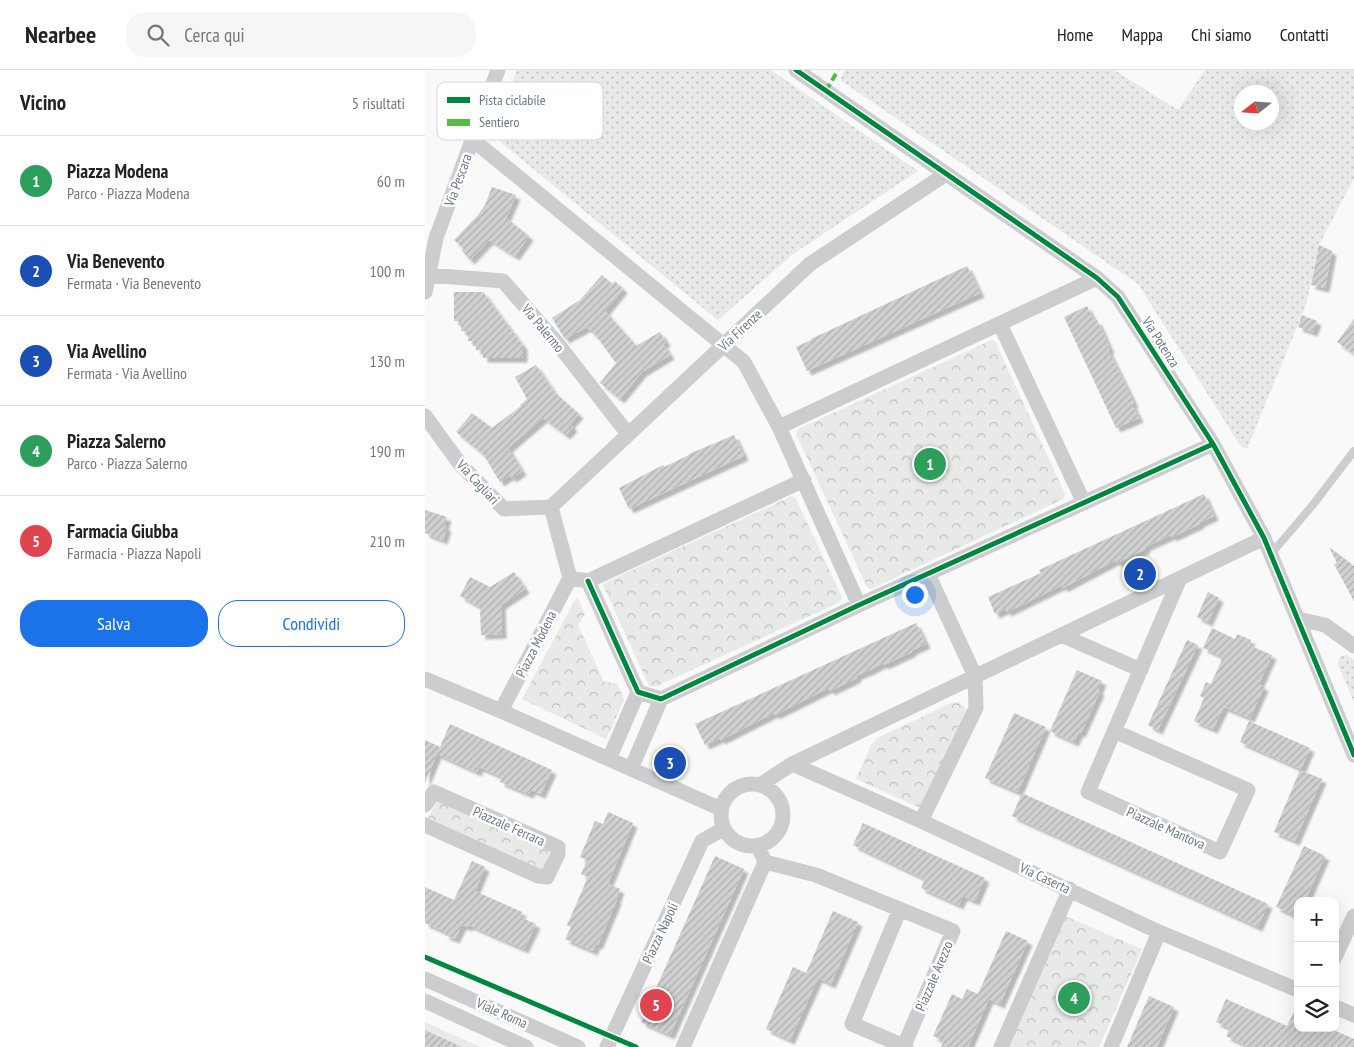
<!DOCTYPE html>
<html lang="it">
<head>
<meta charset="utf-8">
<style>
  :root { --surface:#fff; --page:#f6f6f6; --text:#222; --muted:#767676; --line:#e0e0e0; --accent:#1a73e8 }
  body { margin:0; font-family:"PT Sans Narrow",sans-serif; background:var(--page); color:var(--text) }
  .controls { position:absolute; right:15px; bottom:15px; display:grid; overflow:hidden; border-radius:10px; box-shadow:0 5px 20px #0002 }
  .controls button { width:45px; height:45px; display:grid; place-items:center; padding:0; border:0; border-bottom:1px solid var(--line); background:var(--surface); color:var(--text); font:25px sans-serif }
  .compass { position:absolute; left:809px; top:15px; width:45px; height:45px; border-radius:50%; background:var(--surface); box-shadow:0 5px 20px #0002; rotate:253deg }
  .you { position:absolute; left:489px; top:524px; width:18px; height:18px; margin:-12px; border:4px solid #fff; border-radius:50%; background:#1a73e8; box-shadow:0 0 0 8px #1a73e833 }
  .badge { display:grid; place-items:center; width:32px; height:32px; border-radius:50%; background:var(--accent); color:#fff; font-size:16px; font-weight:700 }
  .pin { position:absolute; translate:-50% -50%; border:2px solid #fff; box-shadow:0 1px 5px #0006 }
  .list { margin:0; padding:0; list-style:none }
  h2 { display:flex; justify-content:space-between; align-items:center; height:65px; margin:0; padding:0 20px; font-size:21px }
  h2 small { font-size:16px; font-weight:400; color:var(--muted) }
  .list li { display:grid; grid-template-columns:32px 1fr auto; gap:15px; align-items:center; box-sizing:border-box; height:90px; padding:0 20px; border-top:1px solid var(--line) }
  .list b { display:block; font-size:19px; white-space:nowrap }
  .list p { margin:0; font-size:16px; white-space:nowrap; color:var(--muted) }
  .list em { font-size:16px; font-style:normal; color:var(--muted) }
  .actions { display:flex; gap:10px; padding:15px 20px }
  .actions a { flex:1; padding:11px 0; border:1px solid var(--accent); border-radius:20px; text-align:center; font-size:18px; color:var(--accent) }
  .actions .main { background:var(--accent); color:#fff }
  .icon { flex:none; width:28px; height:28px; fill:none; stroke:currentColor; stroke-width:2; stroke-linecap:round; stroke-linejoin:round }
  .map { position:relative; flex:none; width:929px; height:977px; overflow:hidden }
  header { display:flex; align-items:center; gap:30px; box-sizing:border-box; height:70px; padding:0 25px; background:var(--surface); border-bottom:1px solid var(--line) }
  header strong { font-size:24px }
  nav { display:flex; gap:28px; margin-inline-start:auto; font-size:18px }
  .search { width:350px; height:45px; background:var(--page); display:flex; align-items:center; gap:12px; box-sizing:border-box; padding:0 18px; border-radius:20px; color:var(--muted); font-size:19px }
  main { display:flex }
  aside { flex:1; background:var(--surface) }
  .map>svg:first-child { display:block }
  .built { fill:#e7e9ea }
  .grass { fill:url(#grass-dots); fill-rule:evenodd }
  .park { fill:url(#park-crowns) }
  .building { fill:url(#building-hatch); filter:url(#shadow) }
  .lines { fill:none; stroke-linecap:round; stroke-linejoin:round }
  .lane { stroke:#cccdce; stroke-width:8 }
  .street { stroke:#cccdce; stroke-width:15 }
  .quiet { stroke:#58b947; stroke-width:4; stroke-dasharray:8 4; stroke-linecap:butt }
  .cycleway-casing { stroke:#fff; stroke-width:8 }
  .cycleway { stroke:#00873e; stroke-width:5 }
  .labels { text-anchor:middle; dominant-baseline:central; stroke-width:5; stroke-linejoin:round; paint-order:stroke }
  .street-label { font-size:14px; fill:#6a7787; stroke:#fff }
  .key { fill:#fff; stroke:#d2d6db; stroke-width:1 }
  .key-label { font-size:14px; fill:#6a7787 }
</style>
</head>
<body>
<header>
<strong>Nearbee</strong>
<div class="search"><svg class="icon" aria-label="search" viewBox="0 0 24 24"><circle cx="10" cy="10" r="6"/><path d="M15 15l6 6"/></svg>Cerca qui</div>
<nav><a>Home</a><a>Mappa</a><a>Chi siamo</a><a>Contatti</a></nav>
</header>
<main>
<aside>
<h2>Vicino<small>5 risultati</small></h2>
<ul class="list">
<li><span class="badge" style="background:#2e9e5b">1</span><div><b>Piazza Modena</b><p>Parco · Piazza Modena</p></div><em>60 m</em></li>
<li><span class="badge" style="background:#1a4fb4">2</span><div><b>Via Benevento</b><p>Fermata · Via Benevento</p></div><em>100 m</em></li>
<li><span class="badge" style="background:#1a4fb4">3</span><div><b>Via Avellino</b><p>Fermata · Via Avellino</p></div><em>130 m</em></li>
<li><span class="badge" style="background:#2e9e5b">4</span><div><b>Piazza Salerno</b><p>Parco · Piazza Salerno</p></div><em>190 m</em></li>
<li><span class="badge" style="background:#e0444e">5</span><div><b>Farmacia Giubba</b><p>Farmacia · Piazza Napoli</p></div><em>210 m</em></li>
</ul>
<div class="actions"><a class="main">Salva</a><a>Condividi</a></div>
</aside>
<div class="map">
<svg width="929" height="977" viewBox="0 0 929 977">
  <defs>
    <pattern id="grass-dots" width="8" height="8" patternUnits="userSpaceOnUse" patternTransform="scale(1.25)"><rect width="8" height="8" fill="#e7eae6"/><path d="M2 2h.1M6 6h.1" fill="none" stroke="#bfc2c0" stroke-width="1.8" stroke-linecap="round"/></pattern>
    <pattern id="park-crowns" width="20" height="18" patternUnits="userSpaceOnUse" patternTransform="scale(1.25)"><rect width="20" height="18" fill="#e7eae6"/><path d="M2 6a3 3 0 1 1 6 0M12 15a3 3 0 1 1 6 0" fill="none" stroke="#bfc2c0"/></pattern>
    <pattern id="building-hatch" width="6" height="6" patternUnits="userSpaceOnUse" patternTransform="scale(1.25)"><rect width="6" height="6" fill="#cfd0d2"/><path d="M-1 1l2-2M0 6l6-6M5 7l2-2" fill="none" stroke="#acaeb0"/></pattern>
    <filter id="shadow"><feDropShadow dx="4.5" dy="4.5" stdDeviation="1" flood-color="#0004"/></filter>
  </defs>
  <rect width="100%" height="100%" fill="#f9f9f9"/>
  <path class="built" d="M0,952L55,977H0Z"/>
  <path class="grass" d="M92,0H346L493,101L368,184L293,250L68,66Z
    M420,0H689L753,40L780,0H929V108L894,175L881,235L822,379L815,375L713,214L415,10ZM816,22H846V52H816Z
    M922,585L929,590V632L913,595L914,589L916,586Z"/>
  <path class="park" d="M567,270L570,271L640,424L638,429L446,519L442,517L371,364L373,359Z
    M367,426L371,429L417,527L415,532L230,617L224,616L178,515L179,513Z
    M151,528H153L160,544L153,555L179,612L192,613L199,630L181,669L97,629Z
    M534,632L539,636L541,642L497,739L431,709L446,675L452,668L526,633Z
    M12,731L125,780L120,797L114,800L3,748Z
    M640,846L717,879L674,977H582Z"/>
  <path class="building" d="M67,117L91,125L81,148L104,166L90,186L64,170L45,190L37,181L39,179L29,170L53,145L60,135Z
    M894,175L907,181L900,218L886,215Z
    M542,196L555,223L382,301L371,277L386,270V269Z
    M177,205L187,214L190,211L198,219L180,241L211,276L235,262L241,272L238,274L245,285L217,302L195,329L175,313L191,293L169,263L168,264L162,257L140,269L127,248L155,230Z
    M29,222H58L98,276V288H58V280H51V271H43V261H36V251H29Z
    M662,236L669,251L672,250L685,279L683,280L709,333L707,334L714,348L691,358L639,247Z
    M877,245L892,251L888,262L873,257Z
    M929,249V284L912,272Z
    M111,295L129,322L154,344L145,354L148,357L141,365L118,348L83,378L97,401L87,408L85,405L75,412L58,384L31,362L47,343L67,358L96,336L95,335L102,329L90,307Z
    M309,365L319,386L204,439L194,418L238,395L239,397L264,385V384Z
    M779,424L789,446L774,453L775,454L747,467L746,465L720,477L721,479L692,493L691,490L638,518L637,515L582,542L581,539L570,544L563,527L616,503L614,500Z
    M0,440L22,447L19,456L22,457L18,470L0,463Z
    M904,477L929,496V531L909,494L912,493Z
    M89,502L100,519L76,535L77,564L56,565L55,537L35,526L45,507L65,517Z
    M783,522L794,528L783,552L772,547Z
    M491,553L501,574L486,581L487,582L459,595L458,593L445,600L431,606L432,608L405,621L404,618L350,645L349,643L296,670L295,668L280,675L270,654Z
    M787,558L810,569L812,564L826,570L824,575L847,585L834,614L839,617L825,648L799,637L788,659L769,651L779,628L775,626L781,612L786,614L798,587L778,578Z
    M762,570L773,575L733,660L723,655Z
    M652,600L677,611L673,620L675,621L656,663L654,662L649,672L625,661Z
    M589,643L621,657L593,722L560,708Z
    M824,651L885,678L876,699L815,672Z
    M25,654L127,700L116,724L106,720L104,724L75,712L77,707L54,697L52,702L12,684L0,713V670L15,677Z
    M875,700L897,709L870,771L849,762Z
    M597,723L843,834L833,857L587,746Z
    M183,742L208,753L183,814L195,819L191,829L192,830L173,875L171,874L168,881L140,869L146,857L142,855L163,807L156,804L162,790L155,787L170,751L178,754Z
    M438,753L560,808L550,831L538,826L534,835L496,818L500,809L428,775Z
    M879,776L900,786L880,831H873V847L851,837Z
    M290,786L319,799L245,965L216,952Z
    M47,791L60,797L50,821L97,842L95,847L111,854L99,879L44,855L43,857L37,855L30,869L20,865L21,862L0,853V817L29,830Z
    M408,841L433,852L406,914L393,908L365,970L341,959L368,897L381,903Z
    M581,861L603,871L575,934L564,929L543,977H516L519,971L508,966L527,924L537,929L542,919L553,924Z
    M724,926L749,937L732,977H702Z
    M801,929L862,956L873,933V958H904L929,969V977H825L801,966L805,958L791,952Z
    M0,960L37,977H0Z"/>
  <g class="lines">
    <path class="lane" d="M846,484L887,436L929,381"/>
    <path class="street" d="M371,0L672,208L693,227L788,374L839,468L929,685
      M48,70L319,292L354,357L434,535
      M3,205L78,211L132,273L203,364
      M0,222L11,168L73,0
      M575,254L659,433
      M0,346L35,394L79,439L126,437
      M354,357L672,208
      M126,437L385,194L521,104
      M145,508L163,511L379,410
      M163,511L213,622L236,629L434,535L788,374
      M873,549L900,555L929,576
      M636,565L716,600
      M0,609L76,641L296,739
      M76,641L145,508L126,437
      M689,661L823,720L795,782L663,722L755,508
      M184,689L213,622
      M367,694L496,751L734,862L873,920
      M206,699L236,629
      M296 745a31 31 0 1 1 62 0a31 31 0 1 1-62 0Z
      M335,715L367,694L839,468
      M0,735L9,722L133,777V784L122,807L113,806L0,755
      M496,751L551,638L550,606L503,504
      M340,792L391,805L528,861L479,976
      M475,839L427,954L481,977
      M910,887L929,846
      M0,909L153,977
      M0,931L101,977
      M910,937L929,945
      M182,977L277,771L298,759
      M258,977L340,792L333,776
      M576,977L645,819
      M686,977L734,862"/>
    <path class="quiet" d="M401,21L413,0"/>
    <defs>
      <path id="cycleway" d="M371,0L672,208L693,227L788,374L839,468L929,685
        M163,511L213,622L236,629L434,535L788,374
        M0,887L211,977"/>
    </defs>
    <use href="#cycleway" class="cycleway-casing"/>
    <use href="#cycleway" class="cycleway"/>
  </g>
  <g class="labels">
    <g class="street-label">
      <text transform="translate(33 110) rotate(-70)">Via Pescara</text>
      <text transform="translate(118 258) rotate(50)">Via Palermo</text>
      <text transform="translate(315 260) rotate(-43)">Via Firenze</text>
      <text transform="translate(736 272) rotate(57)">Via Potenza</text>
      <text transform="translate(53 412) rotate(47)">Via Cagliari</text>
      <text transform="translate(111 574) rotate(-63)">Piazza Modena</text>
      <text transform="translate(84 756) rotate(24)">Piazzale Ferrara</text>
      <text transform="translate(741 758) rotate(24)">Piazzale Mantova</text>
      <text transform="translate(620 808) rotate(25)">Via Caserta</text>
      <text transform="translate(235 863) rotate(-65)">Piazza Napoli</text>
      <text transform="translate(509 906) rotate(-67)">Piazzale Arezzo</text>
      <text transform="translate(77 943) rotate(24)">Viale Roma</text>
    </g>
  </g>
  <rect x="12" y="12" width="166" height="58" rx="8" class="key"/>
  <rect x="22" y="27" width="23" height="6" fill="#00873e"/>
  <rect x="22" y="49" width="23" height="7" fill="#58b947"/>
  <g class="key-label">
    <text x="54" y="35">Pista ciclabile</text>
    <text x="54" y="57">Sentiero</text>
  </g>
</svg>
<div class="controls">
<button>+</button>
<button>−</button>
<button><svg class="icon" aria-label="layers" viewBox="0 0 24 24"><path d="M12 4l9 5-9 5-9-5zM3 14l9 5 9-5"/></svg></button>
</div>
<svg class="compass" viewBox="-18 -18 36 36"><path d="M0-13l5 13h-10z" fill="#e53935"/><path d="M0 13l5-13h-10z" fill="#767676"/></svg>
<div class="you"></div>
<div class="pin badge" style="left:505px;top:394px;background:#2e9e5b">1</div>
<div class="pin badge" style="left:715px;top:504px;background:#1a4fb4">2</div>
<div class="pin badge" style="left:245px;top:693px;background:#1a4fb4">3</div>
<div class="pin badge" style="left:649px;top:928px;background:#2e9e5b">4</div>
<div class="pin badge" style="left:231px;top:935px;background:#e0444e">5</div>
</div>
</main>
</body>
</html>
